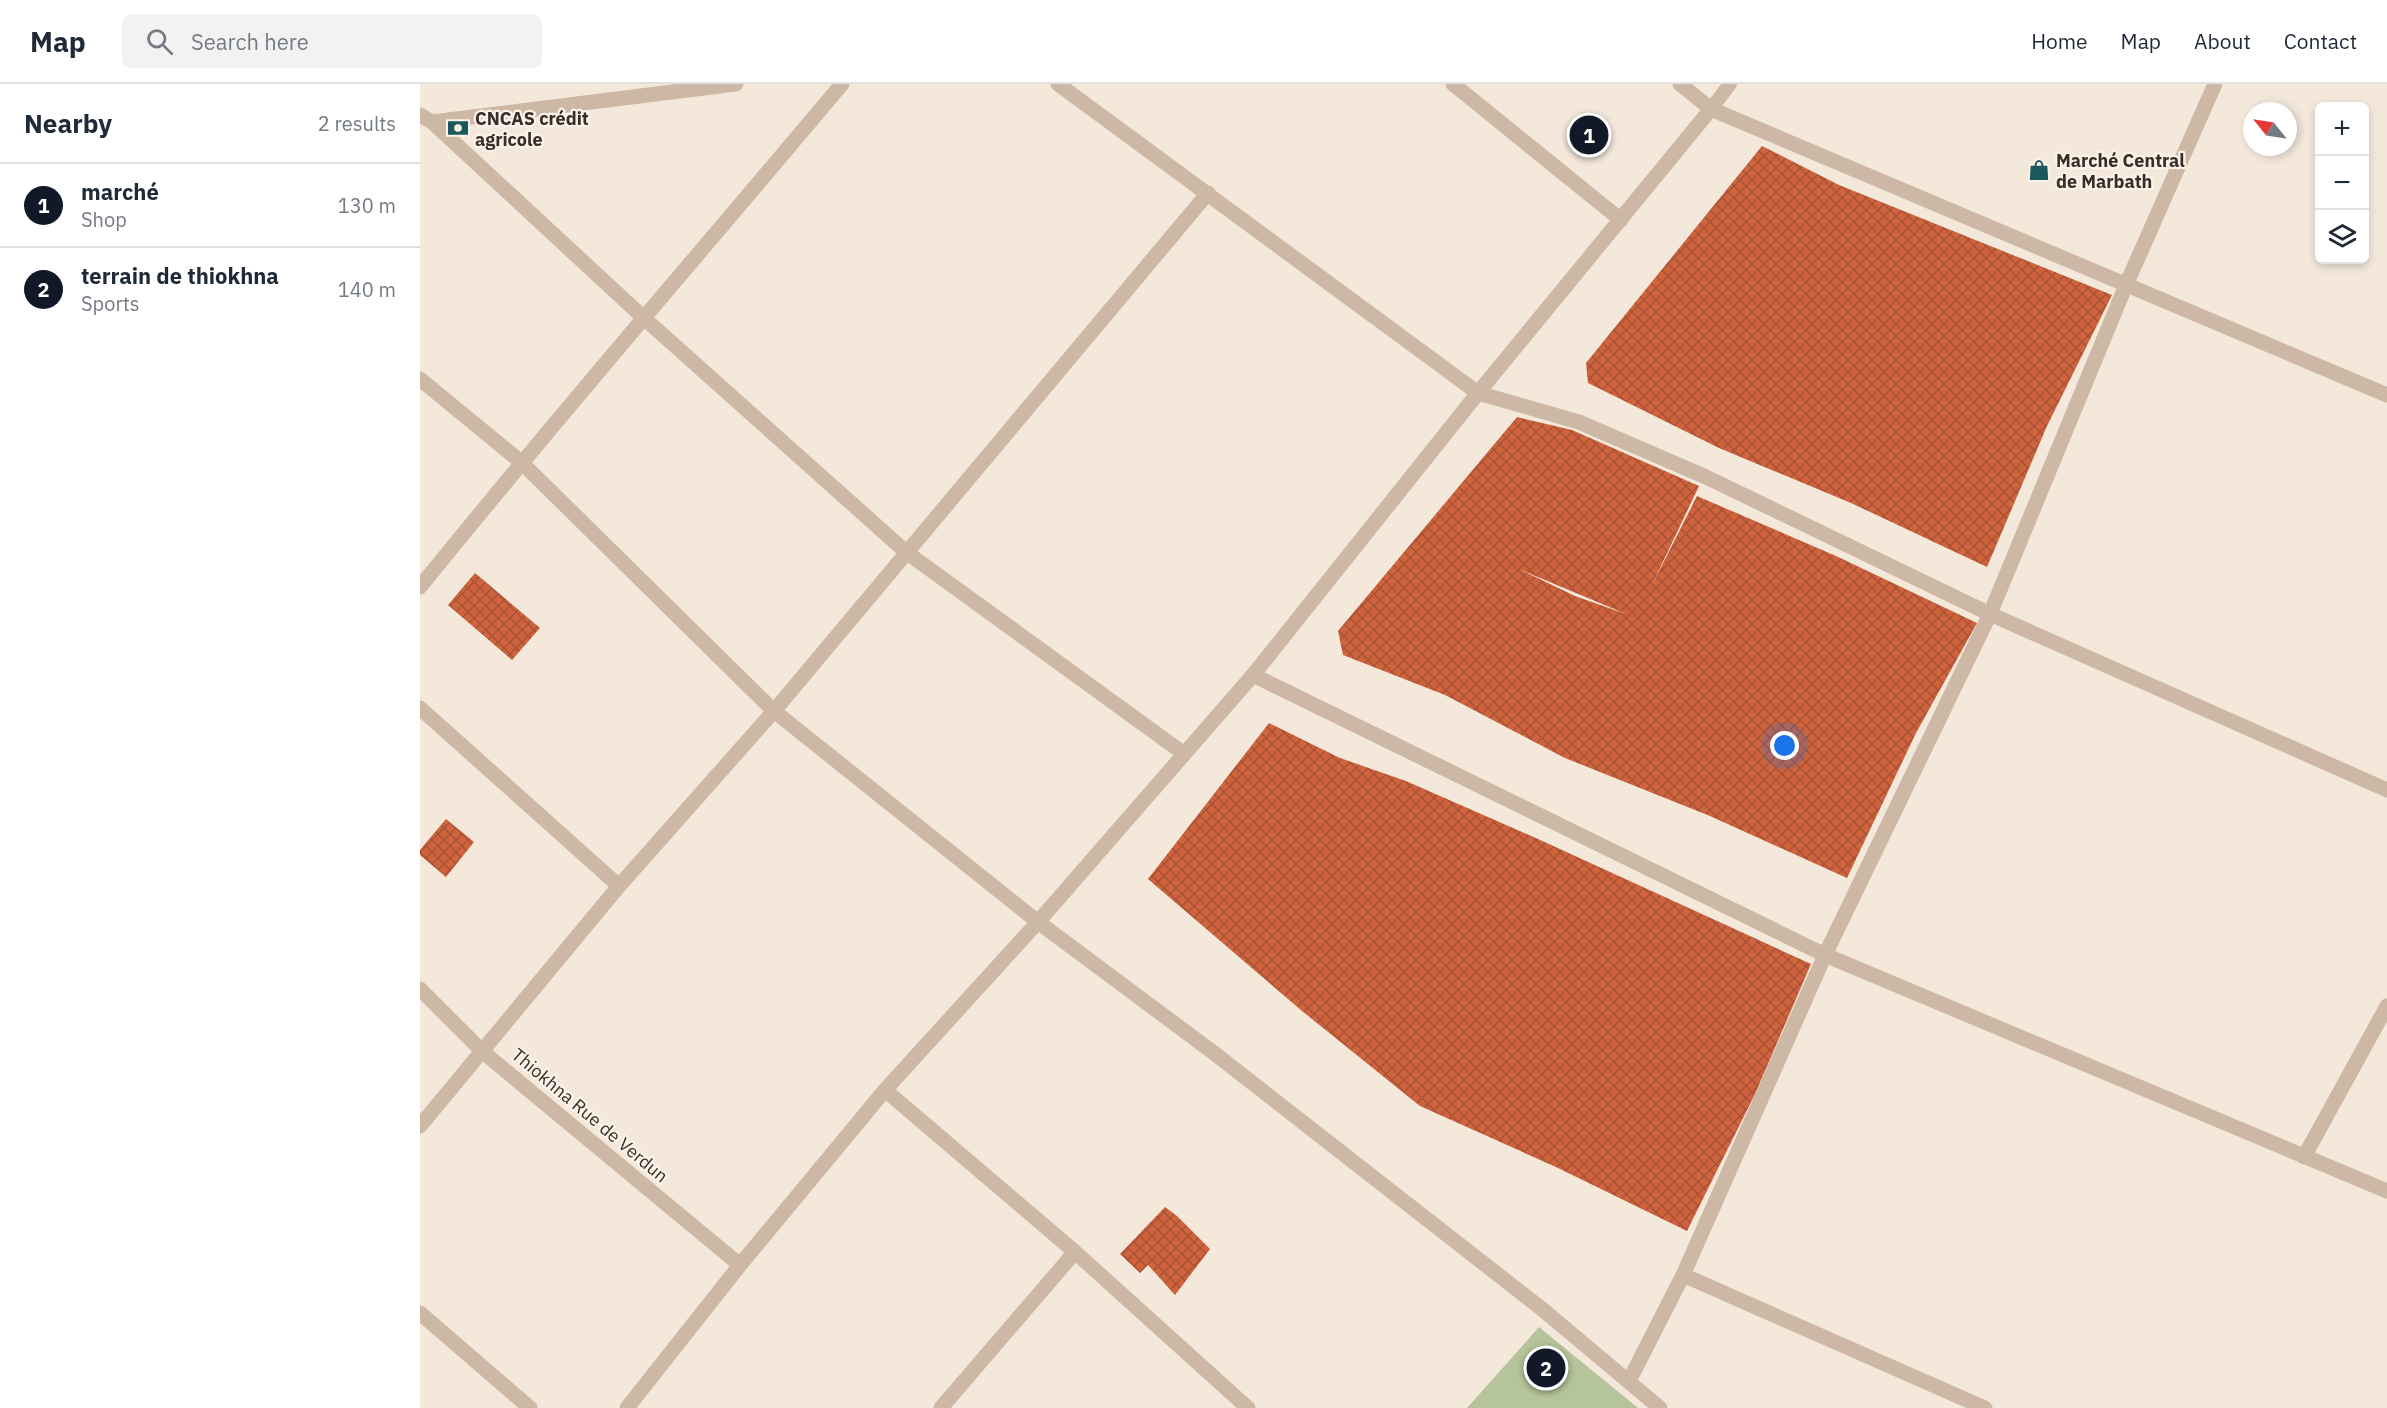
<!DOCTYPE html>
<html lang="en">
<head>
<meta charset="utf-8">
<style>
  :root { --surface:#fff; --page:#f2f2f3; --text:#1f2937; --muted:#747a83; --line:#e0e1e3; --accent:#111827 }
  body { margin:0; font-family:"IBM Plex Sans",sans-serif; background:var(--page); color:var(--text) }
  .controls { position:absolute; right:18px; top:18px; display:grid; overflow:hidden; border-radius:9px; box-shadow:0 3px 9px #0003 }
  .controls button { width:54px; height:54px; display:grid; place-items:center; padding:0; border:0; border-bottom:2px solid var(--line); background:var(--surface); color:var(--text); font:30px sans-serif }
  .compass { position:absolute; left:1823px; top:18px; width:54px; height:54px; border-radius:50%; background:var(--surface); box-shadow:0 3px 9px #0003; rotate:300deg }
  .you { position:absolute; left:1365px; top:662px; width:21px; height:21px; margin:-15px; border:4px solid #fff; border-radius:50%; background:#1a73e8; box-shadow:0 0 0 9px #1a73e833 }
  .badge { display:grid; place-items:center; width:39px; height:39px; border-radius:50%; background:var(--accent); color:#fff; font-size:20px; font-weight:700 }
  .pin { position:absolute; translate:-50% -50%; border:3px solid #fff; box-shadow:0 2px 6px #0006 }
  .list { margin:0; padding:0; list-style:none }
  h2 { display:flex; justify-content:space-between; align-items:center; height:78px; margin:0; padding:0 24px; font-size:26px }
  h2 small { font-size:20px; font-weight:400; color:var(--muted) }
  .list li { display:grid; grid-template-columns:39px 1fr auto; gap:18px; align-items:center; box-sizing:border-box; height:84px; padding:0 24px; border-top:2px solid var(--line) }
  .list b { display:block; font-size:22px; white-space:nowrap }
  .list p { margin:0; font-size:20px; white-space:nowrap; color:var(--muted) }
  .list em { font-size:20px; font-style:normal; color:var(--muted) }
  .icon { flex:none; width:33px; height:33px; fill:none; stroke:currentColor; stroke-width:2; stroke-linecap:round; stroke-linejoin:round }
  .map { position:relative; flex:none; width:1967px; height:1324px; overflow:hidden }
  header { display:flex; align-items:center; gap:36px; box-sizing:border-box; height:84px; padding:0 30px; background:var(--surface); border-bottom:2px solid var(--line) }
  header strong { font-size:28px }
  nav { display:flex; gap:33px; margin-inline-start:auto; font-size:21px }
  .search { width:420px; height:54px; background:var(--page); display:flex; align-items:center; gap:15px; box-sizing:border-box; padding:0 21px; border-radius:9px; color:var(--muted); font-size:22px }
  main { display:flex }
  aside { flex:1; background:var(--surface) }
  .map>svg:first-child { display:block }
  .pitch { fill:#b5c49a }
  .building { fill:url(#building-cross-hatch); fill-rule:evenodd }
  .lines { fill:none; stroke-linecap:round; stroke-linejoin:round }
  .service { stroke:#cdb8a6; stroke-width:14 }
  .minor { stroke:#cdb8a6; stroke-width:15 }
  .tertiary { stroke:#cdb8a6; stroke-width:15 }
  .labels { text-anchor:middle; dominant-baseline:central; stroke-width:4.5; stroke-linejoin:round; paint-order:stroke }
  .poi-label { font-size:18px; font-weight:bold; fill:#382d27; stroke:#fbf2e8; text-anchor:start }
  .street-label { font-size:18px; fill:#382d27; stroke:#fbf2e8 }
</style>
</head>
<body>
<header>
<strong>Map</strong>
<div class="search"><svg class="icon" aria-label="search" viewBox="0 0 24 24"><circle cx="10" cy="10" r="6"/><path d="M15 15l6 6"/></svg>Search here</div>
<nav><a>Home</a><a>Map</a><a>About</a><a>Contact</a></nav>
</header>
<main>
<aside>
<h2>Nearby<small>2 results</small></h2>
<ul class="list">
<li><span class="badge">1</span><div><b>marché</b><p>Shop</p></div><em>130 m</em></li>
<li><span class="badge">2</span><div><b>terrain de thiokhna</b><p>Sports</p></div><em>140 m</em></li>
</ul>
</aside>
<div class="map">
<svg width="1967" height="1324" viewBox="0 0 1967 1324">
  <defs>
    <pattern id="building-cross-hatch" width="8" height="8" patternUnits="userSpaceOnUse" patternTransform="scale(1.5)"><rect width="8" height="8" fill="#ce633e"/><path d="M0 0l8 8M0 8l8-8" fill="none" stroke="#a85234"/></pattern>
  </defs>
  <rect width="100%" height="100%" fill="#f4e8db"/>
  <path class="pitch" d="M1119,1243L1218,1324H1047Z"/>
  <path class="building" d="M1342,62L1419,101L1692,211L1627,342L1567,483L1431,419L1299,364L1168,299L1166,279Z
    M1097,333L1152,346L1279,402L1231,503L1277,412L1416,472L1557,539L1496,649L1427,794L1290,732L1145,674L1025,611L923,571L918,547ZM1101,486L1206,530L1155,512Z
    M55,489L120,544L92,576L28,521Z
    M849,639L920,674L986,697L1118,755L1391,880L1335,1010L1267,1147L1138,1084L1000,1022L882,927L728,795Z
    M26,735L54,758L26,793L0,771V766Z
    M745,1123L757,1132L790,1165L755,1211L728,1181L720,1189L700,1170Z"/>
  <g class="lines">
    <path class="service" d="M1291,25L1310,0"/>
    <path class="minor" d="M638,0L1058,309L1159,338L1286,393L1570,530L1967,706
      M1033,0L1201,136
      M1260,0L1291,25L1967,311
      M0,31L12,38L225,235L486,468L763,669
      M12,38L316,0
      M0,295L101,378L354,627L618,838L794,969L1122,1225L1240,1324
      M0,503C137,333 281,168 422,0
      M0,624L199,802
      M0,905L63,968L320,1181
      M465,1006L655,1168L828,1324
      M0,1042L199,802L354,627L788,109
      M1884,1073L1967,922
      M1263,1191L1565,1324
      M0,1229L110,1324
      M1209,1297L1263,1191L1405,871L1570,530L1706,201L1795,0
      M207,1324L320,1181L465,1006L618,838L833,591L1058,309L1291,25
      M521,1324L655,1168"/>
    <path class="tertiary" d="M833,591L1405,871L1967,1107"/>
  </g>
  <defs>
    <symbol id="bank-bare" viewBox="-9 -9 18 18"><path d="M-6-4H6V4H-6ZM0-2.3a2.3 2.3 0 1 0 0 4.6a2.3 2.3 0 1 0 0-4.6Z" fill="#1a585d" stroke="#fbf2e8" stroke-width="2.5" paint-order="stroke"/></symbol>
    <symbol id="shop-bare" viewBox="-9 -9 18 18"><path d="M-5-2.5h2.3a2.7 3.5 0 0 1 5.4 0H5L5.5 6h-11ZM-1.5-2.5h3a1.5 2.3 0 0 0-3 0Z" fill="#1a585d" stroke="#fbf2e8" stroke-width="2.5" paint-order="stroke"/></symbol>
  </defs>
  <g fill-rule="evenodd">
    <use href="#bank-bare" x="23" y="29" width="30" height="30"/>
    <use href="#shop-bare" x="1604" y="71" width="30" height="30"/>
  </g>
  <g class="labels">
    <g class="poi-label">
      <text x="55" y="34">CNCAS crédit<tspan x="55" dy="21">agricole</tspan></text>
      <text x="1636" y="76">Marché Central<tspan x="1636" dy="21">de Marbath</tspan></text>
    </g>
    <g class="street-label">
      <text transform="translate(170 1031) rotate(40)">Thiokhna Rue de Verdun</text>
    </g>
  </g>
</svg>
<div class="controls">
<button>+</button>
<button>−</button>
<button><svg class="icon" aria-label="layers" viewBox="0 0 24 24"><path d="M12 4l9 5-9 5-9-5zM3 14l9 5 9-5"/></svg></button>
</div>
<svg class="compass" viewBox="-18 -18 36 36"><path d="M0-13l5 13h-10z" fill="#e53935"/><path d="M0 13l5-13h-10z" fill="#747a83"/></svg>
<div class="you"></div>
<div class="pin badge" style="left:1169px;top:51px">1</div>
<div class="pin badge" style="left:1126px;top:1284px">2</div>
</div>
</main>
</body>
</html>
